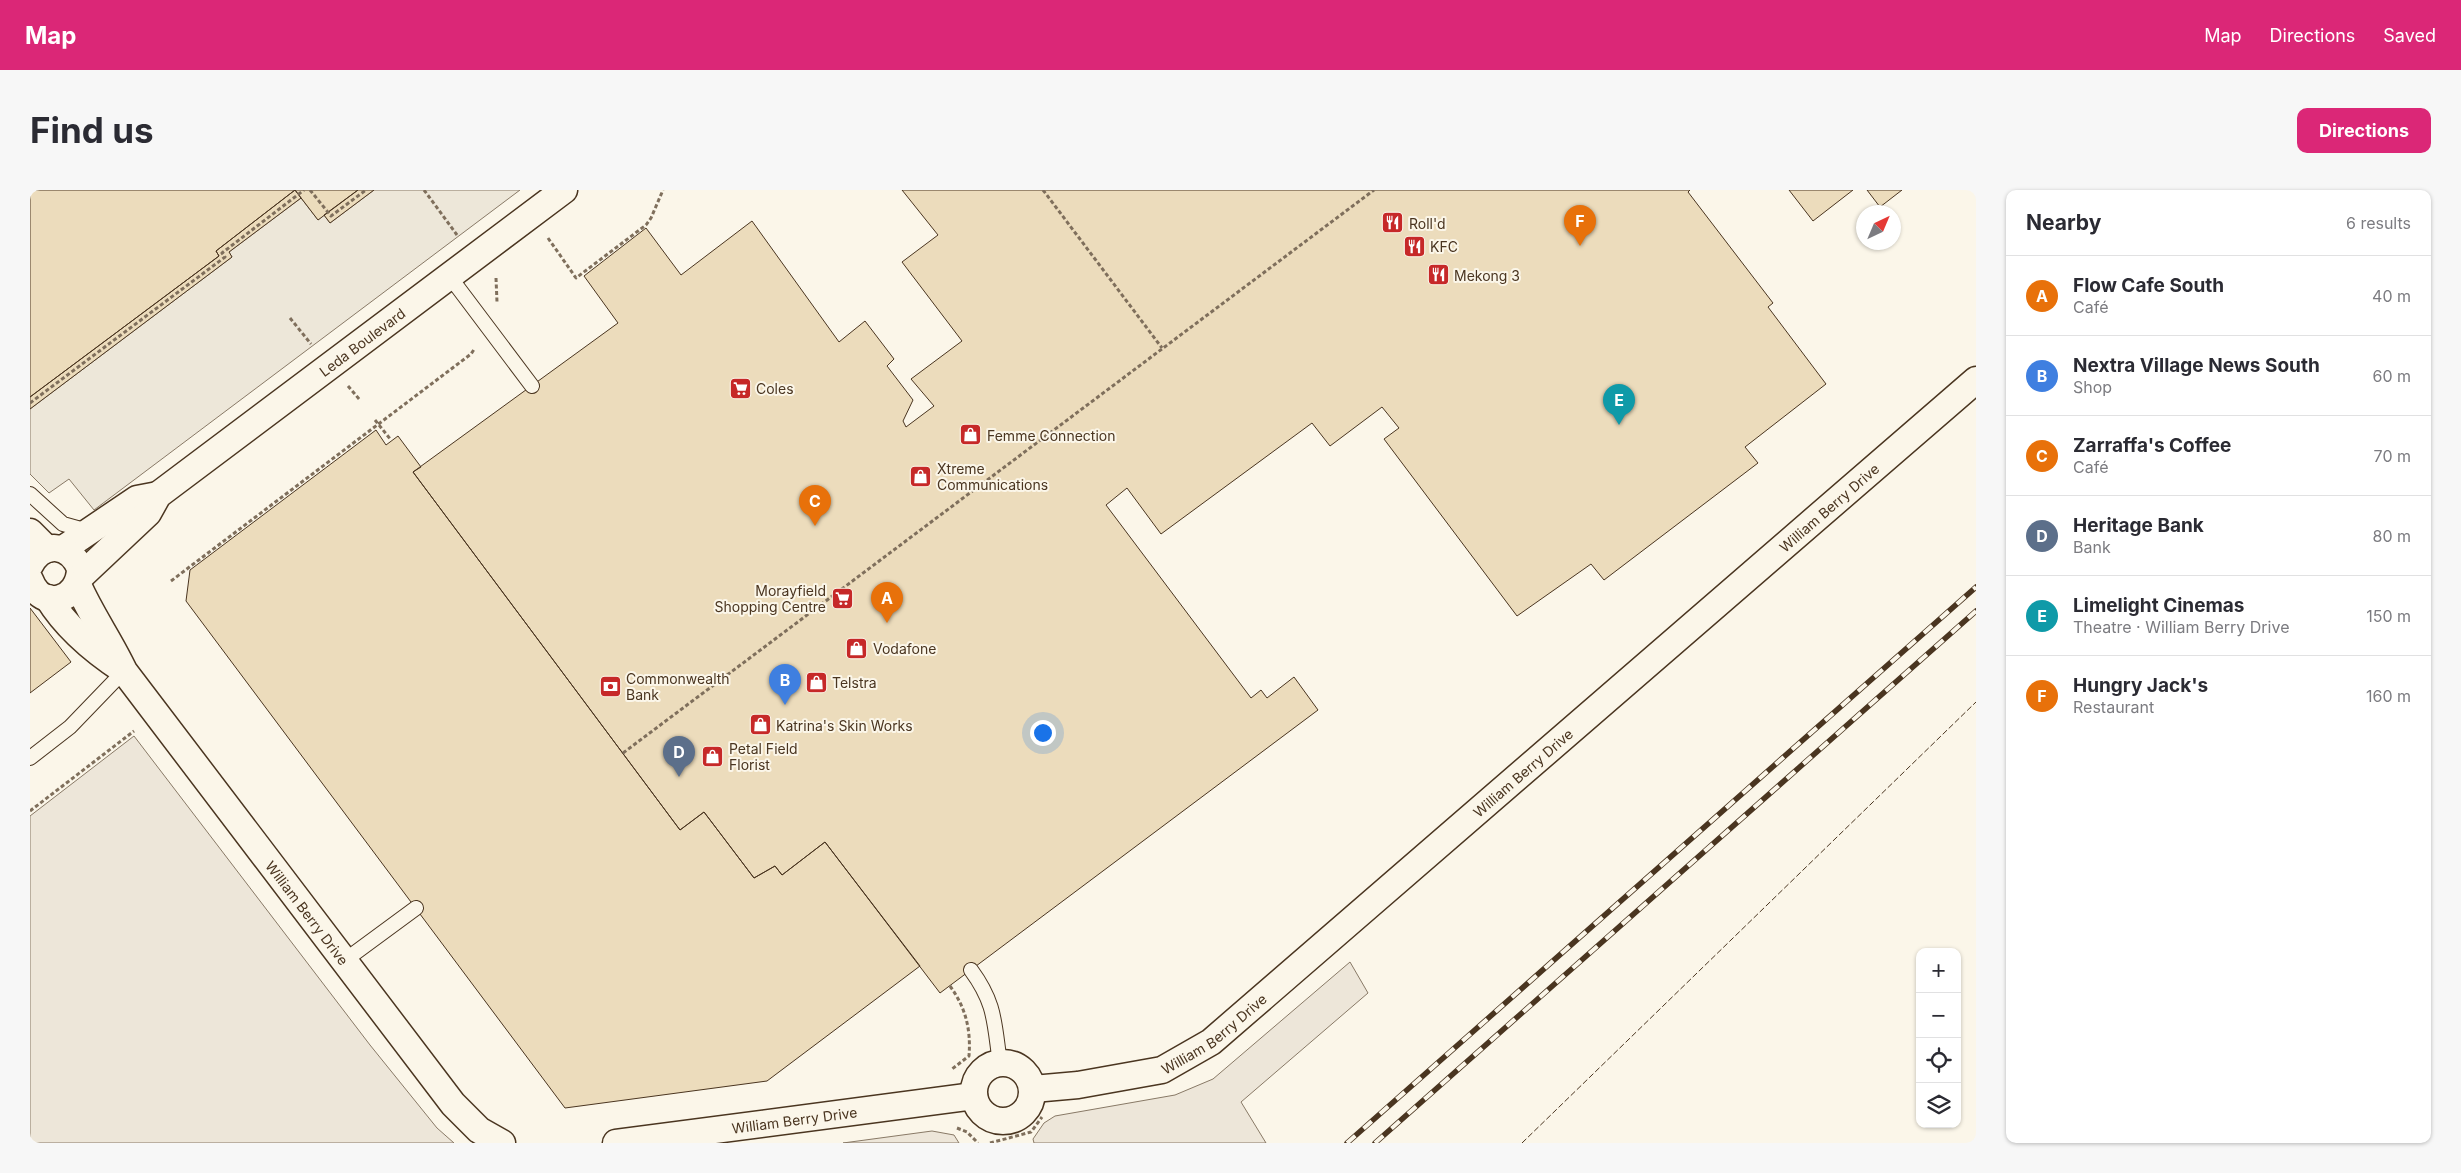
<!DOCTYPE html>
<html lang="en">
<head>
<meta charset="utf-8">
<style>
  :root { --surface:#fff; --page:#f7f7f7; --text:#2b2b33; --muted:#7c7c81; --line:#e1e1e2; --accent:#db2777 }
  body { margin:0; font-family:Inter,sans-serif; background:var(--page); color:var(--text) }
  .controls { position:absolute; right:15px; bottom:15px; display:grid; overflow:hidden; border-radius:10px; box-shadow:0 1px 4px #0004 }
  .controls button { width:45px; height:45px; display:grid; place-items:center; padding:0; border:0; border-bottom:1px solid var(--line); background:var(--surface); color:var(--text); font:25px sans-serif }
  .compass { position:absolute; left:1826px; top:15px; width:45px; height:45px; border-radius:50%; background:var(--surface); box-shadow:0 1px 4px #0004; rotate:44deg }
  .you { position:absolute; left:1012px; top:542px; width:18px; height:18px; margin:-12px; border:4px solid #fff; border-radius:50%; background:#1a73e8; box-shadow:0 0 0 8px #1a73e833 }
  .badge { display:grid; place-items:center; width:32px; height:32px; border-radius:50%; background:var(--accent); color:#fff; font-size:16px; font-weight:700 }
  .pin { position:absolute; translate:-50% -41px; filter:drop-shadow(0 1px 2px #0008) }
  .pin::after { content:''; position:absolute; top:26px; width:18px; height:15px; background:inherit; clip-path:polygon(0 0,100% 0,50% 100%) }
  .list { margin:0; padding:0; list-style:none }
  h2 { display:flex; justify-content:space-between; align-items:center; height:65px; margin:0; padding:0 20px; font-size:21px }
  h2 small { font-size:16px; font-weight:400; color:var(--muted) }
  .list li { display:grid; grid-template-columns:32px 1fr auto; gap:15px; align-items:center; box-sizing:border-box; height:80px; padding:0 20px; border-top:1px solid var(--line) }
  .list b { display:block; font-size:19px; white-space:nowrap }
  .list p { margin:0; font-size:16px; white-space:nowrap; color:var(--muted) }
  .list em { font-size:16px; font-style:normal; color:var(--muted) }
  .icon { flex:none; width:28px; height:28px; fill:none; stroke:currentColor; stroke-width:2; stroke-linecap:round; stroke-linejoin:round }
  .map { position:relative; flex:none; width:1946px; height:953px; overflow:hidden; border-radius:10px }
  header { display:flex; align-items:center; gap:30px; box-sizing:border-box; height:70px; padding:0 25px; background:var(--accent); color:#fff }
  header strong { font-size:24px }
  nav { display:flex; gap:28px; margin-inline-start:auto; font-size:18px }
  .intro { display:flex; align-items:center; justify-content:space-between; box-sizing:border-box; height:120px; padding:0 30px }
  h1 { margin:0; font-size:35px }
  .button { padding:12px 22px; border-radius:10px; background:var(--accent); color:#fff; font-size:18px; font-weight:700 }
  main { display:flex; gap:30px; padding:0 30px }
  aside { flex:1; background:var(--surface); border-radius:10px; box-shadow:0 1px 4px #0004 }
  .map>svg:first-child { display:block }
  .green { fill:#ede6d9; stroke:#887966 }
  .parking { fill:#ede7d9; stroke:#887966 }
  .building { fill:#ecdcbc; stroke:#4a3520 }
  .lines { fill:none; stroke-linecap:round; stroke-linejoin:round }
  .service-casing { stroke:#4a3520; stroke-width:16 }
  .minor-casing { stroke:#4a3520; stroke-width:29 }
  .path { stroke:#7f6f5c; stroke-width:3; stroke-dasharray:4 2.5; stroke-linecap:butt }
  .service { stroke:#fbf6e9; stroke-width:14 }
  .minor { stroke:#fbf6e9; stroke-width:26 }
  .rail-casing { stroke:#4a3520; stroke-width:5.5 }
  .rail { stroke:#fbf6e9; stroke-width:4; stroke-dasharray:11; stroke-linecap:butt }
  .fence { stroke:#4a3520; stroke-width:1; stroke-dasharray:6 2.5; stroke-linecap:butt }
  .labels { text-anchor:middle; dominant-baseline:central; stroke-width:4; stroke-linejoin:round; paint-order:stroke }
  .poi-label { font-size:14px; fill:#4a3520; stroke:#fbf6e9; text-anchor:start }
  .street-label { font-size:14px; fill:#4a3520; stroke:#fbf6e9 }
</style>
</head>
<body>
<header>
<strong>Map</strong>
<nav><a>Map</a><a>Directions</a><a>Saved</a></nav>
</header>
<div class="intro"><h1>Find us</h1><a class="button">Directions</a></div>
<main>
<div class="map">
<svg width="1946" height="953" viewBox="0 0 1946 953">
  <rect width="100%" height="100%" fill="#fbf6e9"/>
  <path class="green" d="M104,546L340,855L407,938L424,953H0V626Z
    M1320,772L1338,803L1211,912L1236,953H1004L1003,949L1014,933L1025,926L1145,905L1183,889Z
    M902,941L924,945L929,953H813Z"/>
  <path class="parking" d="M344,0H490L64,320L39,289L19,303L0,284V219L202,67L199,62L271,8L288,30L294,25L300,33Z"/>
  <path class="building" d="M0,0H265L186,61L189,66L0,207Z
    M265,0H328L288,30Z
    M265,0L271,8L199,62L202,67L0,219V207L189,66L186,61Z
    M328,0H344L300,33L294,25Z
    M872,0H1660L1658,2L1743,113L1738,117L1796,194L1715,257L1728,273L1574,390L1561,374L1487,426L1354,249L1369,238L1352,217L1300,256L1282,233L1131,344L1097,298L1076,315L1221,508L1231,500L1237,508L1264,487L1288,520L910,803L795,652L752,685L745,676L724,688L674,622L650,640L383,282L588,133L554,86L616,38L651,85L722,31L809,152L835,131L864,169L857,176L883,210L873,231L876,237L904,216L881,189L932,151L872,72L908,45Z
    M1759,0H1823L1783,31Z
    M1837,0H1872L1850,17Z
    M346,240L356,255L368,246L391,277L383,282L650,640L674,622L724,688L745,676L752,685L795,652L890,776L737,891L535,918L156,411L160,380Z
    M0,418L41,472L0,503Z"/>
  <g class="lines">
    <defs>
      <path id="service" d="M420,87L502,196
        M0,304L33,334L58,341
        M0,568L40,537L94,481
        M314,771L386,718
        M941,780C966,814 964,833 970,873"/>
      <g id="minor">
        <path d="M0,342L17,359"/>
        <path d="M33,359L107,309L128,305"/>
        <path d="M0,375C13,351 39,353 50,378C50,411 12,422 0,390"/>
        <path id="s1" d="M50,387L118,323L128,305L534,0"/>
        <path id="s2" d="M48,395C61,425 80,451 94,481L423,914L449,940L472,953"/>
        <path d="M18,408C37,439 64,461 93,480"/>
        <circle cx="973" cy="902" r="29"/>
        <path id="s3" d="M1003,899L1048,895L1132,880L1181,852L1946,190"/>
        <path id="s4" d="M586,953L944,906"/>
      </g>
    </defs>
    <use href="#service" class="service-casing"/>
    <use href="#minor" class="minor-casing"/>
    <path class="path" d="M280,0L301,26L336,0
      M394,0L427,45
      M1013,0L1132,158
      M518,48L546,88L616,35L621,28L633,0
      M466,88L467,112
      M260,128L281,154
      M318,196L330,210
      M0,213L195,67L192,63L274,0
      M345,230L361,250
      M141,391L441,164L445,158
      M593,563L1344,0
      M0,621L104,541
      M920,796C936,818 941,840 939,866L922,879
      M927,938L937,942L948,953
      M960,953L1001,942L1012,927"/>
    <use href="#service" class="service"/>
    <use href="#minor" class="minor"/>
    <defs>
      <path id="rail" d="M1317,953L1946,397
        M1345,953L1946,421"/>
    </defs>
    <use href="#rail" class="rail-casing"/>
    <use href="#rail" class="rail"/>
    <path class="fence" d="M1492,953L1946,512"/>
  </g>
  <defs>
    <symbol id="restaurant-square" viewBox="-11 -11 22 22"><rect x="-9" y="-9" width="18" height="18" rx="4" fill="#c62828" stroke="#fbf6e9"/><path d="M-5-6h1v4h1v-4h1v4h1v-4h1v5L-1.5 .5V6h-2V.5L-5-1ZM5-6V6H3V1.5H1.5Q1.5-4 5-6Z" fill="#fff"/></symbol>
    <symbol id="supermarket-square" viewBox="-11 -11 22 22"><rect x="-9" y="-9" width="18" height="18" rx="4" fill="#c62828" stroke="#fbf6e9"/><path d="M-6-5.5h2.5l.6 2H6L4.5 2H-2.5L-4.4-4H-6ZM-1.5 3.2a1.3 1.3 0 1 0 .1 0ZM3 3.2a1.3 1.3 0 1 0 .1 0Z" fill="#fff"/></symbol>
    <symbol id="shop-square" viewBox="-11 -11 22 22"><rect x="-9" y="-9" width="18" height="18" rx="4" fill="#c62828" stroke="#fbf6e9"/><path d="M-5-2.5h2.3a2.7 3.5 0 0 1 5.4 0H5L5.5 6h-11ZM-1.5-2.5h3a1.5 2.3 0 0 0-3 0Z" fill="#fff"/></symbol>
    <symbol id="bank-square" viewBox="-11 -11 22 22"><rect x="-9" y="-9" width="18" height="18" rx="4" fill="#c62828" stroke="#fbf6e9"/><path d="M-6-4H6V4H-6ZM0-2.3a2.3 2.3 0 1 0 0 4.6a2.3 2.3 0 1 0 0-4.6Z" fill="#fff"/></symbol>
  </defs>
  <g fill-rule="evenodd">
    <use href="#restaurant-square" x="1350" y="20" width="25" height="25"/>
    <use href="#restaurant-square" x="1372" y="44" width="25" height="25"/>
    <use href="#restaurant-square" x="1396" y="72" width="25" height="25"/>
    <use href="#supermarket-square" x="698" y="186" width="25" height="25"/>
    <use href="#shop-square" x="928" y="232" width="25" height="25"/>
    <use href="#shop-square" x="878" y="274" width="25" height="25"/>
    <use href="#supermarket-square" x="800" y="396" width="25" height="25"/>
    <use href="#shop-square" x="814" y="446" width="25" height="25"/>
    <use href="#shop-square" x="774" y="480" width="25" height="25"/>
    <use href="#bank-square" x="568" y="484" width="25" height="25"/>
    <use href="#shop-square" x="718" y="522" width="25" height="25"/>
    <use href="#shop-square" x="670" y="554" width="25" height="25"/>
  </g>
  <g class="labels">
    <g class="poi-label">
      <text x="1379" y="33">Roll'd</text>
      <text x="1400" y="56">KFC</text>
      <text x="1424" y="85">Mekong 3</text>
      <text x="726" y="198">Coles</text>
      <text x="957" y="245">Femme Connection</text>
      <text x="907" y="278">Xtreme<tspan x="907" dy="16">Communications</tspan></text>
      <text x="796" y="400" text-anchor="end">Morayfield<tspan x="796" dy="16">Shopping Centre</tspan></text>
      <text x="843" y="458">Vodafone</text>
      <text x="596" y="488">Commonwealth<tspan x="596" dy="16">Bank</tspan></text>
      <text x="802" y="492">Telstra</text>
      <text x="746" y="535">Katrina's Skin Works</text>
      <text x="699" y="558">Petal Field<tspan x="699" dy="16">Florist</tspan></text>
    </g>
    <g class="street-label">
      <text stroke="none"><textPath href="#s1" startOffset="369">Leda Boulevard</textPath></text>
      <text stroke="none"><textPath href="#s3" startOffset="1004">William Berry Drive</textPath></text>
      <text stroke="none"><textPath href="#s3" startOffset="599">William Berry Drive</textPath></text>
      <text stroke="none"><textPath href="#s2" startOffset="401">William Berry Drive</textPath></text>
      <text stroke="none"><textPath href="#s3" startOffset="194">William Berry Drive</textPath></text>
      <text stroke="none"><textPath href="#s4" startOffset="180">William Berry Drive</textPath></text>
    </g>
  </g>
</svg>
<div class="controls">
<button>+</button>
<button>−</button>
<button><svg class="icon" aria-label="locate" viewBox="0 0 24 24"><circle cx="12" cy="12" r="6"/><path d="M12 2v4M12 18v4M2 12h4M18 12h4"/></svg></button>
<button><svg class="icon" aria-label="layers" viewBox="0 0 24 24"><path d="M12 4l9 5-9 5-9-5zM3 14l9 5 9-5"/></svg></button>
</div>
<svg class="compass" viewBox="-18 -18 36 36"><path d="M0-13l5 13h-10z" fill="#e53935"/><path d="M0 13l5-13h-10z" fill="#7c7c81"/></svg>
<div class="you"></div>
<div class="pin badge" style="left:857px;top:433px;background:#e8710a">A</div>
<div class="pin badge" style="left:755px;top:515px;background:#3f7fe0">B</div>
<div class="pin badge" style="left:785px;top:336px;background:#e8710a">C</div>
<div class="pin badge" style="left:649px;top:587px;background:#5c6f8a">D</div>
<div class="pin badge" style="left:1589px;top:235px;background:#0f9aa8">E</div>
<div class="pin badge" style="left:1550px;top:56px;background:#e8710a">F</div>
</div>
<aside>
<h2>Nearby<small>6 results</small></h2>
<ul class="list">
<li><span class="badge" style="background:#e8710a">A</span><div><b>Flow Cafe South</b><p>Café</p></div><em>40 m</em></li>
<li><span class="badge" style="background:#3f7fe0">B</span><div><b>Nextra Village News South</b><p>Shop</p></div><em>60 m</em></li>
<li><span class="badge" style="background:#e8710a">C</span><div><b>Zarraffa's Coffee</b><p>Café</p></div><em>70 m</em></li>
<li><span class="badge" style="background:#5c6f8a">D</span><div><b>Heritage Bank</b><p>Bank</p></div><em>80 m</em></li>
<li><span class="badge" style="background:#0f9aa8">E</span><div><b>Limelight Cinemas</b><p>Theatre · William Berry Drive</p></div><em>150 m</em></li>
<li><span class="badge" style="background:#e8710a">F</span><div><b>Hungry Jack's</b><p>Restaurant</p></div><em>160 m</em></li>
</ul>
</aside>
</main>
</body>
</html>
